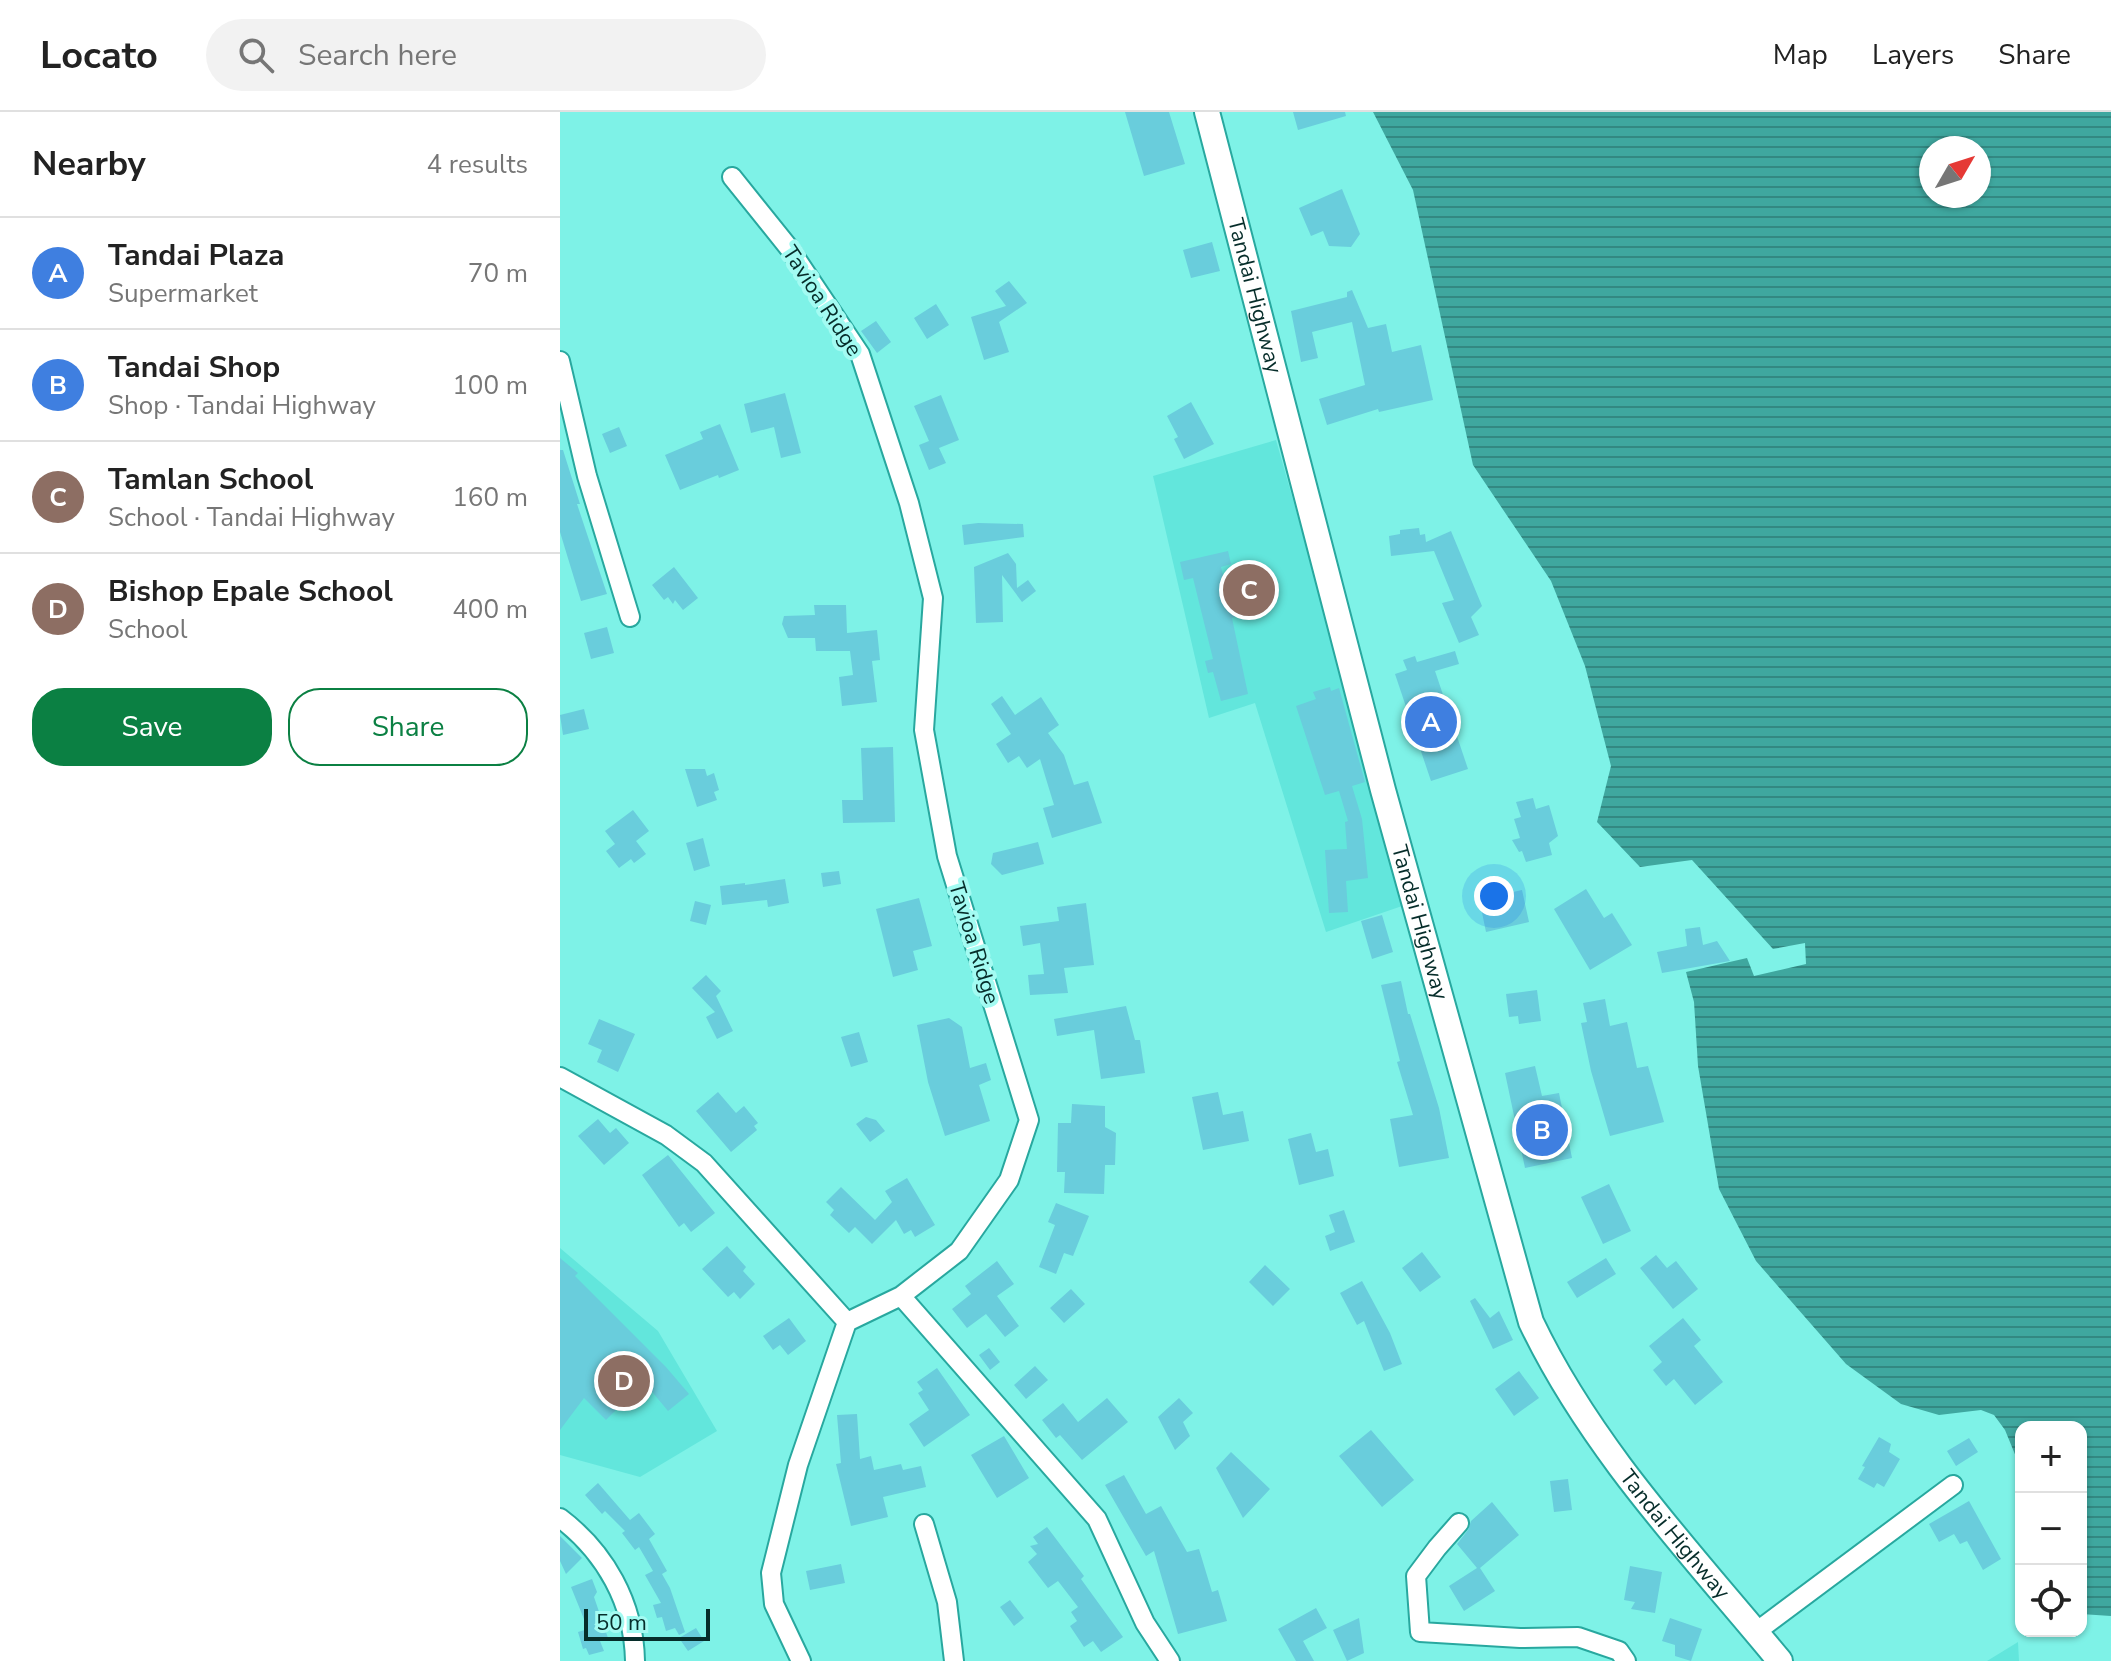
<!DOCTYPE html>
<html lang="en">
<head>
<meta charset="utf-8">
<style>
  :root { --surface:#fff; --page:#f2f2f2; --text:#222; --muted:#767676; --line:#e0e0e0; --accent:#0b8043 }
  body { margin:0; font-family:"Nunito Sans",sans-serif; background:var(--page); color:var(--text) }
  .controls { position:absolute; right:24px; bottom:24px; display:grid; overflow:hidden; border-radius:16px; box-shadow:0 2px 6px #0004 }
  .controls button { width:72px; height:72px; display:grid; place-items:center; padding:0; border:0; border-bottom:2px solid var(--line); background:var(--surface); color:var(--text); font:40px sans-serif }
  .compass { position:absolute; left:1359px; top:24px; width:72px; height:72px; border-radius:50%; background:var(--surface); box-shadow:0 2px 6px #0004; rotate:51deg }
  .scale { position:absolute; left:24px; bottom:20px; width:126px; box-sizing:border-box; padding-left:8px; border:4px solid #062d2a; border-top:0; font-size:22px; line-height:28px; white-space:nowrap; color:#062d2a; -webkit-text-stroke:6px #a3fbf2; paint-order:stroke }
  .you { position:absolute; left:934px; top:784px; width:28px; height:28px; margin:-20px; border:6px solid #fff; border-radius:50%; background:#1a73e8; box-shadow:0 0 0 12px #1a73e833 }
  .badge { display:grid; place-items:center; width:52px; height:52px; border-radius:50%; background:var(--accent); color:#fff; font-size:26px; font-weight:700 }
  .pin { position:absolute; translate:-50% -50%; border:4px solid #fff; box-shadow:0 2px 8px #0006 }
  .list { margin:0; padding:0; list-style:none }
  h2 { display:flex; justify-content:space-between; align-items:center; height:104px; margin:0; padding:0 32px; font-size:34px }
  h2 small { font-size:26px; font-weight:400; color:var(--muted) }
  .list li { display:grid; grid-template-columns:52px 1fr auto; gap:24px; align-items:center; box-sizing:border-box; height:112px; padding:0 32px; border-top:2px solid var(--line) }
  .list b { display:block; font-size:30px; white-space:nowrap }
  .list p { margin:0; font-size:26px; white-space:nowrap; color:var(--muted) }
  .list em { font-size:26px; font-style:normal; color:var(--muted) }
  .actions { display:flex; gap:16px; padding:24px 32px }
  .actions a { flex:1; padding:18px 0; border:2px solid var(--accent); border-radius:32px; text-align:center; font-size:28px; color:var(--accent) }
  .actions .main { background:var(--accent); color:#fff }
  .icon { flex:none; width:44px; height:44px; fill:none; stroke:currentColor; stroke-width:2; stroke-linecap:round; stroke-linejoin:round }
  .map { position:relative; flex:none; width:1551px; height:1549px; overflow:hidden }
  header { display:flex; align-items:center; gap:48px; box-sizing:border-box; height:112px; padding:0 40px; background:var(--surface); border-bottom:2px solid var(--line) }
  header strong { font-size:38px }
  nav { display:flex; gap:44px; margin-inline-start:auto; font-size:28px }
  .search { width:560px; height:72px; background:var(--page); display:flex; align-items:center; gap:20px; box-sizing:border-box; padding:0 28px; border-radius:44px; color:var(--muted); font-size:30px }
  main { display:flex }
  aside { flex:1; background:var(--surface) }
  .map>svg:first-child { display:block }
  .built { fill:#62e6dc }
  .water { fill:url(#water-rules); fill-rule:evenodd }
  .building { fill:#69cddc }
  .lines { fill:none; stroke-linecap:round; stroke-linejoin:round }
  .minor-casing { stroke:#28a89f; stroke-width:22 }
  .major-casing { stroke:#28a89f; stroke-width:28 }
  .minor { stroke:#fff; stroke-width:18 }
  .major { stroke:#fff; stroke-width:24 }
  .labels { text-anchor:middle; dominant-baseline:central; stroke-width:8; stroke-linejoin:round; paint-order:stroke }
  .street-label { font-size:22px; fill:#062d2a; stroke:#a3fbf2 }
</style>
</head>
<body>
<header>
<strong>Locato</strong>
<div class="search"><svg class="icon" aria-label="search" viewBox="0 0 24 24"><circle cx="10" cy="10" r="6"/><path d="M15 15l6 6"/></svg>Search here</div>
<nav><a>Map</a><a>Layers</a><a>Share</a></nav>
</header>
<main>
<aside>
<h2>Nearby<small>4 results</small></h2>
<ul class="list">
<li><span class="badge" style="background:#3f7fe0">A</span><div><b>Tandai Plaza</b><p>Supermarket</p></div><em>70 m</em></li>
<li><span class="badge" style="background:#3f7fe0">B</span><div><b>Tandai Shop</b><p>Shop · Tandai Highway</p></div><em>100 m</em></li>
<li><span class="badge" style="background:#8d6e63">C</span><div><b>Tamlan School</b><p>School · Tandai Highway</p></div><em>160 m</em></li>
<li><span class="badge" style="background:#8d6e63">D</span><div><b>Bishop Epale School</b><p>School</p></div><em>400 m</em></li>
</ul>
<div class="actions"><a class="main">Save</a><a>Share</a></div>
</aside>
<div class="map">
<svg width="1551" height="1549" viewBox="0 0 1551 1549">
  <defs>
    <pattern id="water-rules" width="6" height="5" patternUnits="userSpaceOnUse" patternTransform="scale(2)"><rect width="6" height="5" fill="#3fa79f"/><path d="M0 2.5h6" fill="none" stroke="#338882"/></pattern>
  </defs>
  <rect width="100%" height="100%" fill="#7ef2e7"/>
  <path class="built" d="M716,328L848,792L766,820L695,591L649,606L593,364Z
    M0,1136L98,1219L157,1319L80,1365L0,1343Z
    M1458,1530L1459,1549H1427Z"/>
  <path class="water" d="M813,0H1551V1504L1521,1502V1315H1461V1357L1445,1318L1434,1303L1421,1298L1379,1303L1341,1292L1286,1252L1196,1149L1159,1077L1138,954L1134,890L1126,860L1187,846L1194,864L1246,852L1245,831L1213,837L1132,748L1080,755L1037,710L1051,654L1025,554L991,469L913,353L853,78ZM1371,36H1419V84H1371Z"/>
  <path class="building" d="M565,0H609L625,52L584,64Z
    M733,0H785L786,4L738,18Z
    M782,77L800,122L791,135L769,134L763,119L751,124L739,96Z
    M652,130L660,159L631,166L623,138Z
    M449,169L467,191L439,210L449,240L424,248L411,205L446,194L435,179Z
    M792,178L808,216L826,212L832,240L861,233L873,288L819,300L818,297L767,313L759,287L805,273L792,210L752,220L758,246L741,250L731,199L787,185V180Z
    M376,192L389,213L367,227L354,206Z
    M316,209L331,230L317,241L301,219Z
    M225,281L241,341L221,346L214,315L191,321L184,292Z
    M381,283L399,328L379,336L386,351L369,358L359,333L369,329L354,294Z
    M631,290L654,332L624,347L614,327L618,325L607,304Z
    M160,312L179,358L159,366L158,363L120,378L105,343L143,327L140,320Z
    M59,315L67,334L50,341L42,322Z
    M0,338H3L20,392H17L47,482L21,489L0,420Z
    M418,411L463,412L464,425L404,433L402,413Z
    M859,416L860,423L865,422L866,430L891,419L922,494L911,505L919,523L899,531L882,491L894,488L874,439L831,444L829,424L840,422V418Z
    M668,439L671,452L661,455L668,482L675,480L681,503L672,506L688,582L661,589L653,560L648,561L645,549L653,547L633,466L624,468L620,450Z
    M448,441L456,452L457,476L468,468L476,479L462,490L442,463L443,510L416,511L414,455Z
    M114,455L138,486L123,498L115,488L113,492L108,485L104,488L92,473Z
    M254,493H286L287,521L317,518L320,548L312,549L317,590L282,594L279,565L293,563L290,539H256L255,526H228L222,512L224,504L255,503Z
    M47,515L54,541L31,547L24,521Z
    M895,539L899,552L875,559L908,657L871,669L835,562L847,558L843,548L855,544L857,550Z
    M770,575L771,579L779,576L805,670L792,674L802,707L808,766L786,769L788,800L769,801L765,738L787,737L785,710L788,709L779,679L765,683L736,594L756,587L753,580Z
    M442,584L455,603L481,585L499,613L488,621L504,643L514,673L528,669L542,711L492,726L483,696L494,693L480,647L467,656L459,644L448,651L436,632L451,622L431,592Z
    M24,597L29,617L3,623L0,603Z
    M333,635L335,710L283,711L282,688H303L301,636Z
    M125,657H145L147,664L154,661L159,678L154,680L157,688L137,695Z
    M973,686L976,697L989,693L998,724L989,731L992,743L966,750L962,739L959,740L952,728L960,726L954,707L961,705L956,690Z
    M73,698L89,719L76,729L86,742L74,751L71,747L59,756L46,739L55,732L45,719Z
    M143,726L150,754L134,759L126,731Z
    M478,730L484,752L442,763L431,752L433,741Z
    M279,759L281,772L263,775L261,761Z
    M225,767L229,791L208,795L207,788L162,793L160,774L185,771V773Z
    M943,776L944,782L962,778L969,810L926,820L919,786L931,783L932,779Z
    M1026,777L1044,806L1052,801L1072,833L1030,858L994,797Z
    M359,786L372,834L353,839L358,858L333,865L316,797Z
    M135,789L151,793L146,813L130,809Z
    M526,791L534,853L504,856L508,881L470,883L468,863L484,862L480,831L463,834L460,814L499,809L497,795Z
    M822,803L833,840L812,847L801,809Z
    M1140,815L1143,833L1157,829L1170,849L1102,861L1097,840L1127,834L1125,817Z
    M146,863L161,879L156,884L173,919L157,927L146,905L155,900L132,876Z
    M841,869L848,902H850L879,996L889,1046L839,1055L830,1007L853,1003L837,950L840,949L821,873Z
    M977,878L981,909L959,912L958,904L949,905L946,882Z
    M1045,887L1050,914L1067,910L1077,956L1088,954L1104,1010L1050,1024L1031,959L1021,911L1027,910L1023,891Z
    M566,894L575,928H580L585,961L541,967L534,918L497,924L494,907Z
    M389,906L402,915L410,956L426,951L431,968L419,973L430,1009L385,1024L368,970L357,913Z
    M39,907L75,922L58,960L37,950L42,938L28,932Z
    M299,920L308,950L291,955L281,925Z
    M975,954L982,984L999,981L1012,1046L965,1056L945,961Z
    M158,980L176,1001L184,994L198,1011L194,1014L197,1018L171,1040L136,999Z
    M658,980L663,1003L683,999L689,1029L643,1038L632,985Z
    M512,992L545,994V1015L556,1021L555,1053H545L544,1082L504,1081L505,1060H497L498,1011H511Z
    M306,1005L316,1008L325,1019L310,1030L296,1012Z
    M38,1007L50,1021L56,1016L69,1031L44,1053L18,1024Z
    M751,1021L756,1040L768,1037L774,1064L739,1073L728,1027Z
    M108,1043L155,1101L131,1120L124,1111L119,1115L82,1063Z
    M347,1066L375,1113L355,1125L351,1118L344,1122L336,1108L312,1132L295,1115L289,1121L270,1103L274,1098L266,1090L281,1075L315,1108L332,1090L325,1079Z
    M1049,1072L1071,1119L1043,1132L1021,1085Z
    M496,1091L529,1104L513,1144L504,1141L496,1162L479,1155L495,1113L488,1110Z
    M784,1098L795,1130L770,1139L765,1124L775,1120L769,1103Z
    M167,1134L186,1155L183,1159L195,1172L180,1187L174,1180L168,1185L142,1157Z
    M862,1140L881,1165L860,1180L842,1156Z
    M1096,1143L1107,1156L1116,1149L1138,1177L1113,1197L1080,1156Z
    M0,1146L18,1161L15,1164L106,1255L129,1282L108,1299L84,1270L46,1308L24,1286L0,1318Z
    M1046,1146L1056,1162L1017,1186L1007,1170Z
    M437,1149L454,1172L437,1184L459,1214L445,1225L426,1202L407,1216L392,1197L411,1182L405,1174Z
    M705,1153L730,1177L713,1194L689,1170Z
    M802,1169L830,1221L842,1252L824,1259L804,1209L797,1213L780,1181Z
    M511,1177L525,1192L504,1211L490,1196Z
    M915,1186L930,1206L939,1199L953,1228L933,1237L910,1189Z
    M229,1206L246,1229L228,1243L220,1233L213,1238L203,1224Z
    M1123,1206L1141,1228L1134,1234L1163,1270L1135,1293L1114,1267L1106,1274L1093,1258L1102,1250L1089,1234Z
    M429,1236L440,1250L430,1258L419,1243Z
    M475,1254L488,1268L466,1287L454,1273Z
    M377,1256L410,1303L364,1335L349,1312L369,1298L358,1281L363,1278L357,1270Z
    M959,1259L979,1286L954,1304L935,1277Z
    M547,1286L568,1310L522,1348L500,1323L496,1326L482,1308L503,1291L518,1310Z
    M619,1286L633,1301L623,1310L630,1324L615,1338L598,1305Z
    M297,1302L300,1347L311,1344L314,1358L341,1352L343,1358L361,1354L366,1375L323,1385L328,1405L291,1414L276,1352L281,1351L277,1303Z
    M811,1318L854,1368L822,1395L779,1344Z
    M444,1324L469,1366L437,1386L411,1343Z
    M1319,1325L1331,1332L1329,1340L1340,1347L1324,1375L1317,1371L1314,1376L1298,1367L1305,1355L1302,1354Z
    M1409,1326L1418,1340L1396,1354L1387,1339Z
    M671,1340L710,1377L683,1406L656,1356Z
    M564,1363L586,1402L601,1394L627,1440L639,1437L652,1480L658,1478L667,1509L618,1522L594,1439L586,1444L545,1373Z
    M1008,1367L1012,1398L994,1400L990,1369Z
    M38,1371L70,1408L79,1401L95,1422L89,1427L107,1459L102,1462L110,1476L125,1520L119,1523L115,1516L106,1519L102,1505L97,1506L93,1493L101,1491L85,1463L93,1459L79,1435L75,1438L62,1421L65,1419L45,1399L42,1402L25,1383Z
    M1409,1389L1441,1447L1423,1458L1407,1429L1400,1432L1394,1422L1379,1430L1369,1412Z
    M932,1390L959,1423L920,1456L935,1479L904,1499L889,1474L917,1456L897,1432L908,1418L911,1409Z
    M487,1415L524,1464L521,1467L563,1525L541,1540L533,1529L524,1535L510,1514L517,1509L511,1500L518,1495L498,1469L488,1476L468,1450L477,1442L470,1434L478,1432L473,1425Z
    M0,1424L22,1446L6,1462L0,1449Z
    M281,1452L285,1471L250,1478L246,1459Z
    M1070,1454L1102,1460L1095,1501L1071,1497L1075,1490L1064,1488Z
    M32,1467L37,1480L34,1485L48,1526L40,1529L44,1539L29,1543L26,1536L23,1537L18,1520L28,1517L11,1475Z
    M450,1488L464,1506L454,1514L440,1495Z
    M756,1496L767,1516L743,1529L754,1549H736L718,1517Z
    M799,1506L804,1541L787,1549L773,1518Z
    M1110,1506L1142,1517L1131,1549L1115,1544V1533L1102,1529Z
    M136,1516L144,1529L128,1539L119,1526Z"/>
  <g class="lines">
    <defs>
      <path id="minor" d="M172,65L229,136L300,242L349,391L373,486L364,618L387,744L469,1008L449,1068L399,1139L341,1184L287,1210L238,1353L211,1461L214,1492L241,1549
        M0,249L27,364L70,505
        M0,965L106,1023L144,1051L287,1210
        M341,1184L537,1407L585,1511L610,1549
        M0,1406C45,1440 74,1491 75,1549
        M899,1411L877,1436L856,1464L860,1520L960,1526L1018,1525L1059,1539L1066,1549
        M364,1412L387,1490L394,1549
        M1196,1520L1393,1373"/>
      <g id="major">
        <path id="s1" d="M647,0L823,678L971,1210C1032,1338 1131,1441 1220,1549"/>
      </g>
    </defs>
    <use href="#minor" class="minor-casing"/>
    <use href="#major" class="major-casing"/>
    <use href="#minor" class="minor"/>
    <use href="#major" class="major"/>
  </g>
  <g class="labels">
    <g class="street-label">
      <text stroke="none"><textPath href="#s1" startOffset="190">Tandai Highway</textPath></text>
      <text transform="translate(262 189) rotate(57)">Tavioa Ridge</text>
      <text stroke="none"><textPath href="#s1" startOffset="838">Tandai Highway</textPath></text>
      <text transform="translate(414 831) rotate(73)">Tavioa Ridge</text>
      <text stroke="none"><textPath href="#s1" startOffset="1510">Tandai Highway</textPath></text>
    </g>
  </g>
</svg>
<div class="controls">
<button>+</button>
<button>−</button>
<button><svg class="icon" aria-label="locate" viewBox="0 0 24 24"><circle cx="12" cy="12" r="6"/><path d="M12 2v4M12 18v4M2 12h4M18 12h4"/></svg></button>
</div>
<svg class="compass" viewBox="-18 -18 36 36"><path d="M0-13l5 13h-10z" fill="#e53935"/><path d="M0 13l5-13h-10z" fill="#767676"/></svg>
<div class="scale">50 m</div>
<div class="you"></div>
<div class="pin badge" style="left:871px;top:610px;background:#3f7fe0">A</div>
<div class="pin badge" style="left:982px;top:1018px;background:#3f7fe0">B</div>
<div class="pin badge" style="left:689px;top:478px;background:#8d6e63">C</div>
<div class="pin badge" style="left:64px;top:1269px;background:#8d6e63">D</div>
</div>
</main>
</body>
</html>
